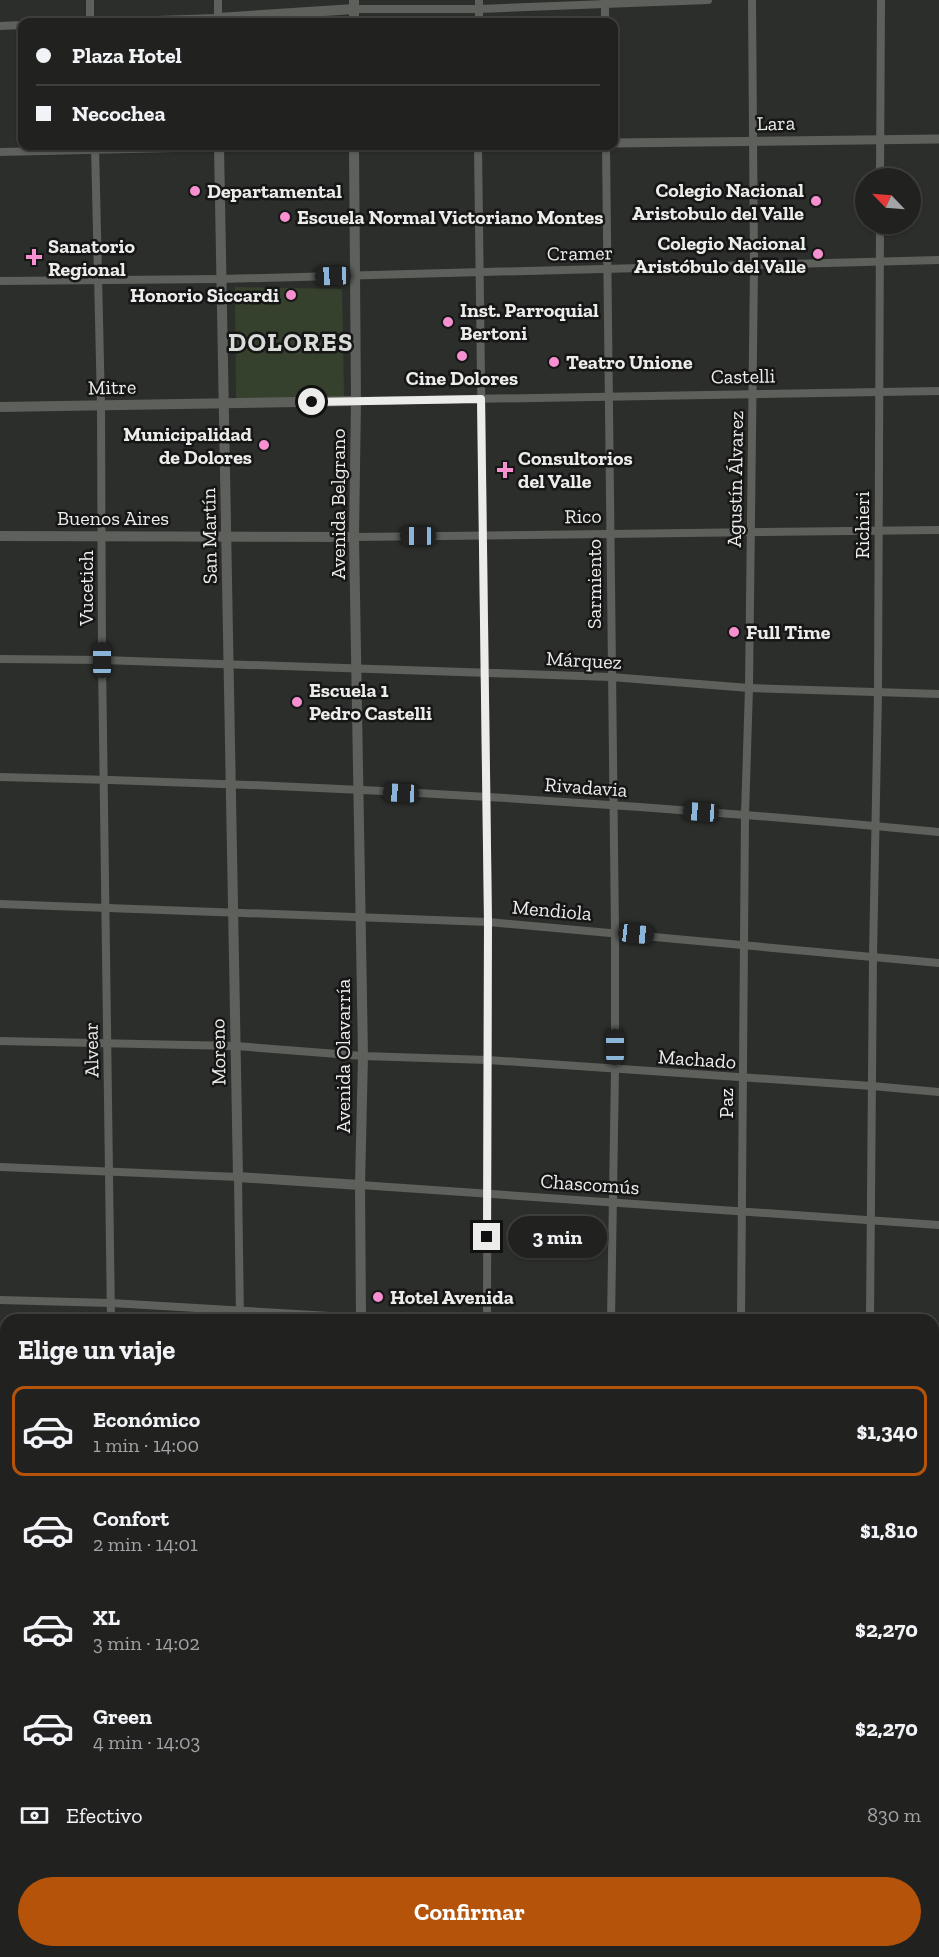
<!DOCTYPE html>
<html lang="es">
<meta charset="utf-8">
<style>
:root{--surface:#212220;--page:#292a29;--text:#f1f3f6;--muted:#a2a4a5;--line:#3e3f3e;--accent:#b45309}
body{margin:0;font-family:"Zilla Slab",serif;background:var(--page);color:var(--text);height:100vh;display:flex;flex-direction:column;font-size:22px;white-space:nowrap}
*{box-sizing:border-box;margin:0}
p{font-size:20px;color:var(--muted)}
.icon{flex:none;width:33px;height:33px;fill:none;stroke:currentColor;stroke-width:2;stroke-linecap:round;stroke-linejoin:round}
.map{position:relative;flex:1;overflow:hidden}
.details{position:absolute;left:0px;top:1314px;width:939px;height:644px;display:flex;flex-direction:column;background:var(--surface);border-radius:18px 18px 0 0;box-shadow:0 2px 4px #0004,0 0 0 2px var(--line)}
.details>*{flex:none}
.guide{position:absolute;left:18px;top:18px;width:600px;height:132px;border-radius:12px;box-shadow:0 2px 4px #0004,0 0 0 2px var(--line);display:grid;align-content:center;height:132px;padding:0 18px;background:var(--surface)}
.needle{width:39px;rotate:295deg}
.controls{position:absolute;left:855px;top:168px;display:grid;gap:12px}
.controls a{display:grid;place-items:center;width:66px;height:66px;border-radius:50%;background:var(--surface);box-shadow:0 2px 4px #0004,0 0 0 2px var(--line);font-size:30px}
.end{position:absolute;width:27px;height:27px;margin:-14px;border:8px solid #ecedeb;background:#111;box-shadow:0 0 0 3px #111}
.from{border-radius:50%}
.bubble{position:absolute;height:42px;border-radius:21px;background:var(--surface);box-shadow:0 2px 4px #0004,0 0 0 2px var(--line);font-size:20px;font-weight:800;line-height:42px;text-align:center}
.car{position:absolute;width:18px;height:36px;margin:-18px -9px;border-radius:8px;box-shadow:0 0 4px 2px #0007;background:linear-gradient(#222 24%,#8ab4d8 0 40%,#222 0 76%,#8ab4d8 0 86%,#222 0)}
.guide b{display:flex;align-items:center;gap:21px;height:57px;font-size:22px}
.guide b+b{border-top:2px solid var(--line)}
.guide i{width:15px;height:15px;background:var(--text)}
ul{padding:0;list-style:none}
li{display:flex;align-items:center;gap:18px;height:90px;margin:0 12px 9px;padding:0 6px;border:3px solid transparent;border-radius:12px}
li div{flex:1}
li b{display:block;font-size:22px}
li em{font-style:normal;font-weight:800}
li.selected{border-color:var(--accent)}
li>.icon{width:54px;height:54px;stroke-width:1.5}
h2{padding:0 18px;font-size:27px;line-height:72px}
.pay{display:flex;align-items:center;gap:15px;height:66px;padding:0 18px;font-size:22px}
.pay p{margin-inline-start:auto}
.cta{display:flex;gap:12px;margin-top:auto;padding:12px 18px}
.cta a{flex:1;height:69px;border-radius:36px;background:var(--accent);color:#fff;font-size:24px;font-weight:800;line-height:69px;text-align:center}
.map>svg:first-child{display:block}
</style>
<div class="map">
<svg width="939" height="1957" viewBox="0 0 939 1957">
<rect width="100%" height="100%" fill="#2c2e2b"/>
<g fill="#35412d">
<path d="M 235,287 L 342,289 L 344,397 L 236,399 Z"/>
<path d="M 129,1952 L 239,1952 L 239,1957 L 130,1957 Z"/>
</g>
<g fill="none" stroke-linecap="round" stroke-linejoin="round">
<g stroke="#5e605c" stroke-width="8">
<path d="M 90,0 L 90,22"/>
<path d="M 605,0 L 605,22"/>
<path d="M 354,9 L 479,9 L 708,0"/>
<path d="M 93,22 L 218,18 L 218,0"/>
<path d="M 479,22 L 479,0"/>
<path d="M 0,26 L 22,25"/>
<path d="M 95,146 L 101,405 L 102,660 L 111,1320"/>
<path d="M 478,146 L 488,922 L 487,1320"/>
<path d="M 606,146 L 615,932 L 615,1070 L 611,1320"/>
<path d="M 0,152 L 219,147"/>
<path d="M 880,178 L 881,0"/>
<path d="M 0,281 L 221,279 L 939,260"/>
<path d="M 356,401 L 939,391"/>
<path d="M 354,537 L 939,530"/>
<path d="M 0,659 L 102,660 L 611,677 L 749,688 L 939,694"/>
<path d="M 0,777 C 313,784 627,802 939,832"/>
<path d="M 0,904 L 488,922 L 939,963"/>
<path d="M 0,1041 L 236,1046 L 363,1056 L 488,1060 L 872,1086 L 939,1092"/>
<path d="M 0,1167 L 238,1177 L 240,1320"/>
<path d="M 360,1185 L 939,1225"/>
<path d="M 0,1300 L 111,1303 L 398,1320"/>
<path d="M 741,1320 L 745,815 L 749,688 L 754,265 L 752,0"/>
<path d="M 870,1320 L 873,957 L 878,692 L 880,224"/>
<path d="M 933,1353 L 939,1354"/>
<path d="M 0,1428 L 6,1428"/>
<path d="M 0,1555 L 6,1555"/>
<path d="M 933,1613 L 939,1614"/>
<path d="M 0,1675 L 6,1675"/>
<path d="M 933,1738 L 939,1739"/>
<path d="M 0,1788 L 5,1957"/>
<path d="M 933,1859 L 939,1859"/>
<path d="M 126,1952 L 126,1957"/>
<path d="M 251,1952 L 251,1957"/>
<path d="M 553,1952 L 610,1957"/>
<path d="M 733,1952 L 733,1957"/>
<path d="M 859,1952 L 859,1957"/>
<path d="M 487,1957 L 487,1952"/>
<path d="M 798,1957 L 798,1952"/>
</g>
<g stroke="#5e605c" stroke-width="9">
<path d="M 614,143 L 939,139"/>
<path d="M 219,147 L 333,146"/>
</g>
<g stroke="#5e605c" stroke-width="10">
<path d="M 354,0 L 354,22"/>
<path d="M 218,22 L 218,18 L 354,9"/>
<path d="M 219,146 L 238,1177 L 360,1185"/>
<path d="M 354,146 L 356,401 L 354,537 L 363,1056 L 360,1185 L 361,1320"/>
<path d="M 0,407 L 356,401"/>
<path d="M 0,536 L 354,537"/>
<path d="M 933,1478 L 939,1478"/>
<path d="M 363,1952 L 363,1957"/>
</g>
</g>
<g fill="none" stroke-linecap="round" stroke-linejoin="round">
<path stroke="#ecedeb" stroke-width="8" d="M 312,402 L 481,399 L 488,922 L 487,1237"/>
</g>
<g fill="#f690d0" stroke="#151615" stroke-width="2">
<circle cx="195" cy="191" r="6"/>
<circle cx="816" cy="201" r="6"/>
<circle cx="285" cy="217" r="6"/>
<circle cx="818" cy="254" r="6"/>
<path d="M31 248h6v6h6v6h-6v6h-6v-6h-6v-6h6z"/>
<circle cx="291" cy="295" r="6"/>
<circle cx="448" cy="322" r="6"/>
<circle cx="462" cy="356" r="6"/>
<circle cx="554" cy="362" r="6"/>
<circle cx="264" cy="445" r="6"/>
<path d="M502 461h6v6h6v6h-6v6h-6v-6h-6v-6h6z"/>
<circle cx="734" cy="632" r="6"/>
<circle cx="297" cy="702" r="6"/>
<circle cx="378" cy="1297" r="6"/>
</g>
<g text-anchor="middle" stroke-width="5" stroke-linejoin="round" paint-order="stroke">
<g font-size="20" fill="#ecedeb" stroke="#151615">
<text transform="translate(776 123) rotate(-1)" y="7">Lara</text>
<text transform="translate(580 253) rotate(-1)" y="7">Cramer</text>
<text transform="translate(743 376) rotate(-1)" y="7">Castelli</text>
<text transform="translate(112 387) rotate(-1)" y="7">Mitre</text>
<text transform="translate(735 479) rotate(-89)" y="7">Agustín Álvarez</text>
<text transform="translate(338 504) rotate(-90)" y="7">Avenida Belgrano</text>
<text transform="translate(583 516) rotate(-1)" y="7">Rico</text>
<text x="113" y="525">Buenos Aires</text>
<text transform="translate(862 525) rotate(-90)" y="7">Richieri</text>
<text transform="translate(209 536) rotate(-91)" y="7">San Martín</text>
<text transform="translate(594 584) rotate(-90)" y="7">Sarmiento</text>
<text transform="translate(86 588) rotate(-90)" y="7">Vucetich</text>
<text transform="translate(584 660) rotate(3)" y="7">Márquez</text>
<text transform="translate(586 787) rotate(4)" y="7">Rivadavia</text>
<text transform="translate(552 910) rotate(5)" y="7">Mendiola</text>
<text transform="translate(91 1050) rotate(-91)" y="7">Alvear</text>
<text transform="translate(218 1052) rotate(-91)" y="7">Moreno</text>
<text transform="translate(343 1056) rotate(-90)" y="7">Avenida Olavarría</text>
<text transform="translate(697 1059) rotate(4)" y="7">Machado</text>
<text transform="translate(726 1103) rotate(-90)" y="7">Paz</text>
<text transform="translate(590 1184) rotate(4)" y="7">Chascomús</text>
</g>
<g font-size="20" font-weight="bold" fill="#ecedeb" stroke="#151615" text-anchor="start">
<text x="804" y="197" text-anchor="end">Colegio Nacional<tspan x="804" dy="23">Aristobulo del Valle</tspan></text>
<text x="207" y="198">Departamental</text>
<text x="297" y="224">Escuela Normal Victoriano Montes</text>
<text x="806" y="250" text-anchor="end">Colegio Nacional<tspan x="806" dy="23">Aristóbulo del Valle</tspan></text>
<text x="48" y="253">Sanatorio<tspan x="48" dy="23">Regional</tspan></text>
<text x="279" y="302" text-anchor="end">Honorio Siccardi</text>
<text x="460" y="317">Inst. Parroquial<tspan x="460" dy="23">Bertoni</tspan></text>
<text x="566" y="369">Teatro Unione</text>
<text x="462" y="385" text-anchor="middle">Cine Dolores</text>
<text x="252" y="441" text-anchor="end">Municipalidad<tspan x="252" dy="23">de Dolores</tspan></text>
<text x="518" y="465">Consultorios<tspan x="518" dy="23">del Valle</tspan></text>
<text x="746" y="639">Full Time</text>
<text x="309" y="697">Escuela 1<tspan x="309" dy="23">Pedro Castelli</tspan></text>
<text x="390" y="1304">Hotel Avenida</text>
</g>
<g font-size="26" font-weight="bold" letter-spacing="1.5" fill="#d9dcd8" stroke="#151615">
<text x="291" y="351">DOLORES</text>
</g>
</g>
</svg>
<div class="controls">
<a><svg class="needle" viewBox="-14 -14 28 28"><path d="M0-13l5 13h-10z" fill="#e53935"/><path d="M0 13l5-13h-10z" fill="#a2a4a5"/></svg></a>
</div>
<i class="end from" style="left:312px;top:402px"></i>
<i class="end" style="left:487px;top:1237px"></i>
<div class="bubble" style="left:508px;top:1216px;width:99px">3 min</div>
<i class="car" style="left:333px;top:276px;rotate:268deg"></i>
<i class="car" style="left:418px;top:536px;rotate:270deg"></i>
<i class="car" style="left:102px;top:660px;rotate:0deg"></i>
<i class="car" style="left:401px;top:793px;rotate:273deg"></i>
<i class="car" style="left:701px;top:812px;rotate:274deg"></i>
<i class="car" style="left:636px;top:934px;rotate:96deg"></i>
<i class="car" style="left:615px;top:1047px;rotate:0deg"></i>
<div class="guide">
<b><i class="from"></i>Plaza Hotel</b>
<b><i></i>Necochea</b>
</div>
<section class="details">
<h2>Elige un viaje</h2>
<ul>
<li class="selected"><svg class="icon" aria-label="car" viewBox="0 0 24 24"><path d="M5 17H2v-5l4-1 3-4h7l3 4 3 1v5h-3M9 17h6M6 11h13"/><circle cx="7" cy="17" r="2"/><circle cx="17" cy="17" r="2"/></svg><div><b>Económico</b><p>1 min · 14:00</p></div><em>$1,340</em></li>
<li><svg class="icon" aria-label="car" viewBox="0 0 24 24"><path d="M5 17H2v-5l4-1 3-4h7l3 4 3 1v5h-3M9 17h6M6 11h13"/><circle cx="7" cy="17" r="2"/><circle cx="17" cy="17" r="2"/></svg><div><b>Confort</b><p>2 min · 14:01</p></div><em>$1,810</em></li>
<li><svg class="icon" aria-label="car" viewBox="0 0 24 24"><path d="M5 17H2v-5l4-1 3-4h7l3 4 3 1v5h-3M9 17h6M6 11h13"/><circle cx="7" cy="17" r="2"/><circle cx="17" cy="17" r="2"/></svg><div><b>XL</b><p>3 min · 14:02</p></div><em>$2,270</em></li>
<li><svg class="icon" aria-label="car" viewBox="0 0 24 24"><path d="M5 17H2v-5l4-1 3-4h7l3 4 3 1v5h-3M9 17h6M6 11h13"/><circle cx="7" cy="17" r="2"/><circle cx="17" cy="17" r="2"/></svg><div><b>Green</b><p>4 min · 14:03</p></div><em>$2,270</em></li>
</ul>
<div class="pay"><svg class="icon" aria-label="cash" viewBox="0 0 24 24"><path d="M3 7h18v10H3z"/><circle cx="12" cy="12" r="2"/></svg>Efectivo<p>830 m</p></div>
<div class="cta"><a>Confirmar</a></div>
</section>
</div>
